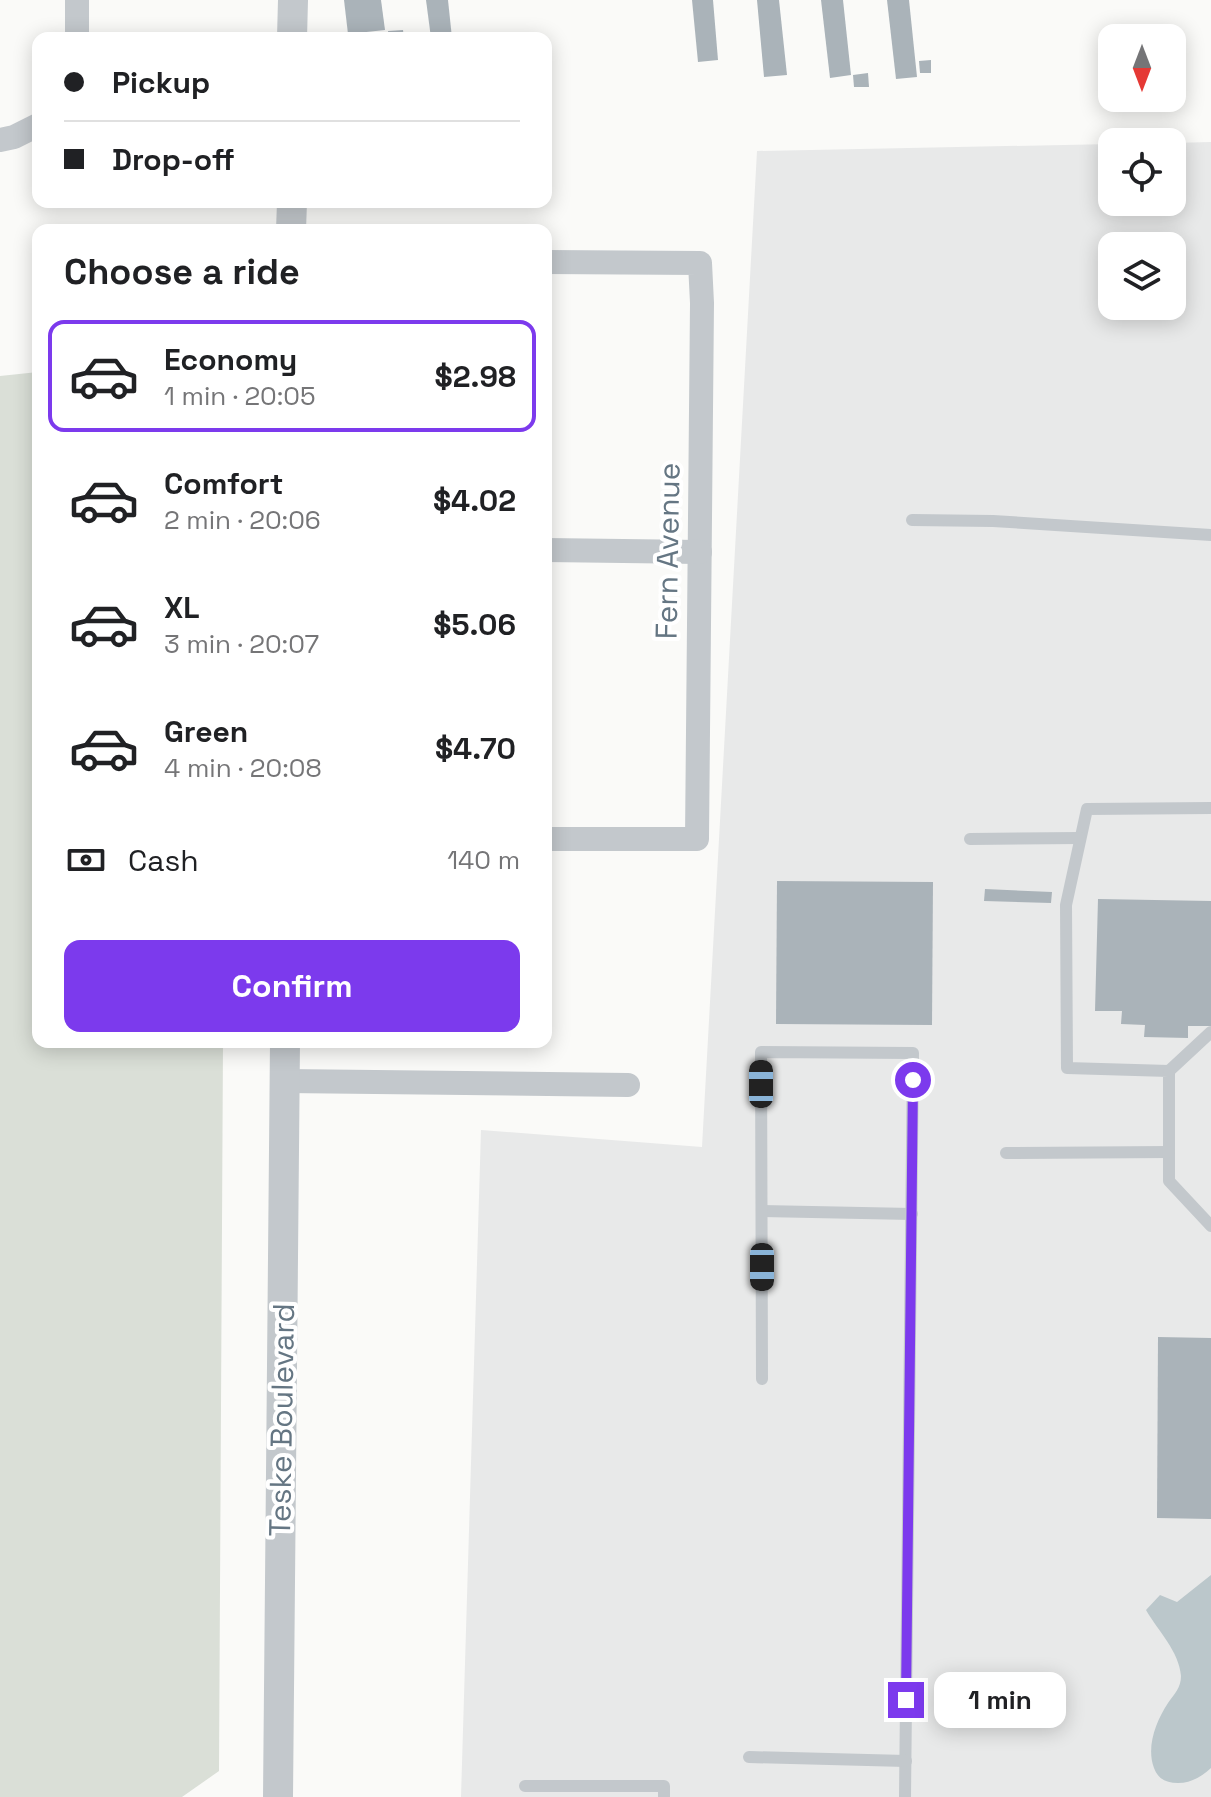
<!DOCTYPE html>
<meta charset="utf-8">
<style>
:root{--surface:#fff;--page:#f2f2f2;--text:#202124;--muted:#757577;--line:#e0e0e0;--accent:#7c3aed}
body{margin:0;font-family:"Space Grotesk",sans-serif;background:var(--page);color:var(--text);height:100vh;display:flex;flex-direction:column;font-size:30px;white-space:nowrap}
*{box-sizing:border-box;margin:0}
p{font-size:26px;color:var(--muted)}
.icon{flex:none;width:44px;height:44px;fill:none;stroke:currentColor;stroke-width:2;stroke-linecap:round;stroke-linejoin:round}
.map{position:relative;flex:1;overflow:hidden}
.side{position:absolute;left:32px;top:224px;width:520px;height:824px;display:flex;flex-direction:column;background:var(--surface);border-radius:16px;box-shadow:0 4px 20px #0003}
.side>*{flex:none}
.banner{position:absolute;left:32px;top:32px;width:520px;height:176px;border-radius:16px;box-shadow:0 4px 20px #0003;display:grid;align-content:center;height:176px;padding:0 32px;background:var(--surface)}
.needle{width:52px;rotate:180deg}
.fabs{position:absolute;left:1098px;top:24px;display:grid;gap:16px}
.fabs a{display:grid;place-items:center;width:88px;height:88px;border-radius:16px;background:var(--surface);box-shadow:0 4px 20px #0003;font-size:40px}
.end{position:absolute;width:36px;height:36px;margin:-18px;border:10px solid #7c3aed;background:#fff;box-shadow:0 0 0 4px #fff}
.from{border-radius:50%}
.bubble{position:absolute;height:56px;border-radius:16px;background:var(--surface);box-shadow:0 4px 20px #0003;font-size:26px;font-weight:700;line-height:56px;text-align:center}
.car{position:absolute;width:24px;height:48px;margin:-24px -12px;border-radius:10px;box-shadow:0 0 6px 2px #0007;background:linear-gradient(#222 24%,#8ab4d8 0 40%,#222 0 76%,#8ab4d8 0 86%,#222 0)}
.banner b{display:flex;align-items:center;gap:28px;height:76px;font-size:30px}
.banner b+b{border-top:2px solid var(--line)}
.banner i{width:20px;height:20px;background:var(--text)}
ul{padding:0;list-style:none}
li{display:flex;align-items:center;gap:24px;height:112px;margin:0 16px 12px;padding:0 16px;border:4px solid transparent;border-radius:16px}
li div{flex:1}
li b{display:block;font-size:30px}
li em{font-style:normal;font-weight:700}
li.on{border-color:var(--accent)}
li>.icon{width:72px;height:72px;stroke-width:1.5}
h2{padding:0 32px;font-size:36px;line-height:96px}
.pay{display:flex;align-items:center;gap:20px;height:88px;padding:0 32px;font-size:30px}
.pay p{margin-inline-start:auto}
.primary-button{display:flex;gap:16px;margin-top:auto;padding:16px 32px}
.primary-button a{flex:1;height:92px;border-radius:16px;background:var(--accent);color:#fff;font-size:32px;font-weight:700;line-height:92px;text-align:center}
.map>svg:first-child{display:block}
</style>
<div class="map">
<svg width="1211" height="1797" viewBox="0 0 1211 1797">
<rect width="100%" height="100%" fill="#fafaf8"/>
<path fill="#e8e9e9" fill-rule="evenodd" d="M 1211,142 L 1211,1797 L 461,1797 L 481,1130 L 702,1147 L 757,151 L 1112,144 L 1112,202 L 1172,202 L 1172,143 ZM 1112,246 L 1172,246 L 1172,306 L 1112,306 Z"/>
<path fill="#dadfd7" d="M 38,372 L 38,1042 L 223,1042 L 219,1771 L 182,1797 L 0,1797 L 0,376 Z"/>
<path fill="#bbc7cb" d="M 1211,1575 L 1211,1768 C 1201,1777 1191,1783 1178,1783 C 1166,1783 1158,1779 1154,1768 C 1146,1747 1156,1721 1168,1703 C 1174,1694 1181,1688 1181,1676 C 1179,1651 1158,1631 1146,1610 L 1160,1595 L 1177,1602 Z"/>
<g fill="#aab3b9">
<path d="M 344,0 L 381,0 L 385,30 L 348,34 Z"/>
<path d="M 426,0 L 448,0 L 452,38 L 431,38 Z"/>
<path d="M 692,0 L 713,0 L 718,60 L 698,62 Z"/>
<path d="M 757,0 L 779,0 L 787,75 L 764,77 Z"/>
<path d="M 821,0 L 843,0 L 851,75 L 830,78 Z"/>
<path d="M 887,0 L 909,0 L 917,77 L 896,79 Z"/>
<path d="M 403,30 L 404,38 L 389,38 L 388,31 Z"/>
<path d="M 931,60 L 931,73 L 920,73 L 919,61 Z"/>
<path d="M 868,73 L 869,87 L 854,87 L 853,75 Z"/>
<path d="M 777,881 L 933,882 L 932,1025 L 776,1024 Z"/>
<path d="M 985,889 L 1052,892 L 1051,903 L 984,901 Z"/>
<path d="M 1098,899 L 1211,901 L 1211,1026 L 1188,1026 L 1188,1038 L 1144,1037 L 1145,1025 L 1121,1024 L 1122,1011 L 1095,1011 Z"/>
<path d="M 1158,1337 L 1211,1338 L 1211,1519 L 1157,1518 Z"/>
</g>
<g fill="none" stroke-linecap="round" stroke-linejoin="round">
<g stroke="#c3c8cc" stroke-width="12">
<path d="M 912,520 L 993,521 L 1211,535"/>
<path d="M 1211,808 L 1087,809 L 1066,905 L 1067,1068 L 1169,1071 L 1169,1181 L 1211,1226"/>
<path d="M 970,839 L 1080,838"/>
<path d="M 1169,1071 L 1211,1032"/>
<path d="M 1006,1153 L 1169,1152"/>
<path d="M 762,1211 L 912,1214"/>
<path d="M 762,1379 L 761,1052 L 913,1053 L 905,1797"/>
<path d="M 749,1757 L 906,1761"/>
<path d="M 525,1786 L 664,1786 L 664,1797"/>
</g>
<g stroke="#c3c8cc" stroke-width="24">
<path d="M 77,0 L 77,38"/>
<path d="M 0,140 L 14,137 L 38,125"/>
<path d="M 546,262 L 700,263 L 702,303 L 697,839 L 546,839"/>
<path d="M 546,550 L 700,552"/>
<path d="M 285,1081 L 628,1085"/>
</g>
<g stroke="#c3c8cc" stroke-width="30">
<path d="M 292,38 L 293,0"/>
<path d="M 291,230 L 292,202"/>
<path d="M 278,1797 L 285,1042"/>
</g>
</g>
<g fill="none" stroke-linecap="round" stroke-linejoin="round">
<path stroke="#7c3aed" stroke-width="10" d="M 906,1700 L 913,1080"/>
</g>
<g text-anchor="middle" stroke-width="8" stroke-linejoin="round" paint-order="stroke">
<g font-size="30" fill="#657683" stroke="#fff">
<text transform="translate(668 551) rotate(-89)" y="10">Fern Avenue</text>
<text transform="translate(282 1420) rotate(-89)" y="10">Teske Boulevard</text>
</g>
</g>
</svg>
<div class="fabs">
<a><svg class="needle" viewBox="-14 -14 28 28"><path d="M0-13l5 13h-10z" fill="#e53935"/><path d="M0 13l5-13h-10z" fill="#757577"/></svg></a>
<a><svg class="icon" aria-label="locate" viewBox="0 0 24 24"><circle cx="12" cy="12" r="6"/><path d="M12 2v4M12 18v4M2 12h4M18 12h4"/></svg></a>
<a><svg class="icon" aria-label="layers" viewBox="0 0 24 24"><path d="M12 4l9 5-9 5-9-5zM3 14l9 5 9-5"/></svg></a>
</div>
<i class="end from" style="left:913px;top:1080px"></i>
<i class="end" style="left:906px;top:1700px"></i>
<div class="bubble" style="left:934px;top:1672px;width:132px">1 min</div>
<i class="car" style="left:761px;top:1084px;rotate:0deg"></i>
<i class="car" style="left:762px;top:1267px;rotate:180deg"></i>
<div class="banner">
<b><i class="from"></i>Pickup</b>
<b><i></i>Drop-off</b>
</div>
<section class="side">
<h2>Choose a ride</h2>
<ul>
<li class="on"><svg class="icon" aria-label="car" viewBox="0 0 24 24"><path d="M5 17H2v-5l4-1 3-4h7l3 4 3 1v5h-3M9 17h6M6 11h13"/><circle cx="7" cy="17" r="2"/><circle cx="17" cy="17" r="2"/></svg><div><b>Economy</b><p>1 min · 20:05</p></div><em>$2.98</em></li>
<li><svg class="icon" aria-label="car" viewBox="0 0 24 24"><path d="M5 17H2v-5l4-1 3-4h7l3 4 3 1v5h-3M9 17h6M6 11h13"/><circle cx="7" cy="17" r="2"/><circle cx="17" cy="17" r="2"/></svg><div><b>Comfort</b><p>2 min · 20:06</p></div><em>$4.02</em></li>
<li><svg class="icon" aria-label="car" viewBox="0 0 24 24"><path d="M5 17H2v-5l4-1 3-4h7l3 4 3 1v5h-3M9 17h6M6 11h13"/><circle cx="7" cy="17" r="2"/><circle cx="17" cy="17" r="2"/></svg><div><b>XL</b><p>3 min · 20:07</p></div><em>$5.06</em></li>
<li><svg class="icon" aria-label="car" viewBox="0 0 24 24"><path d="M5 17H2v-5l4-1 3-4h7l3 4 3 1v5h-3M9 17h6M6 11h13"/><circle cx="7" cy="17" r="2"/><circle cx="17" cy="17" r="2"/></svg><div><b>Green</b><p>4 min · 20:08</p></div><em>$4.70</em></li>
</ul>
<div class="pay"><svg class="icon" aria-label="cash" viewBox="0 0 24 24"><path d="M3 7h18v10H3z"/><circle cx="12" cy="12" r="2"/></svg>Cash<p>140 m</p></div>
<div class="primary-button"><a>Confirm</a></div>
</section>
</div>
